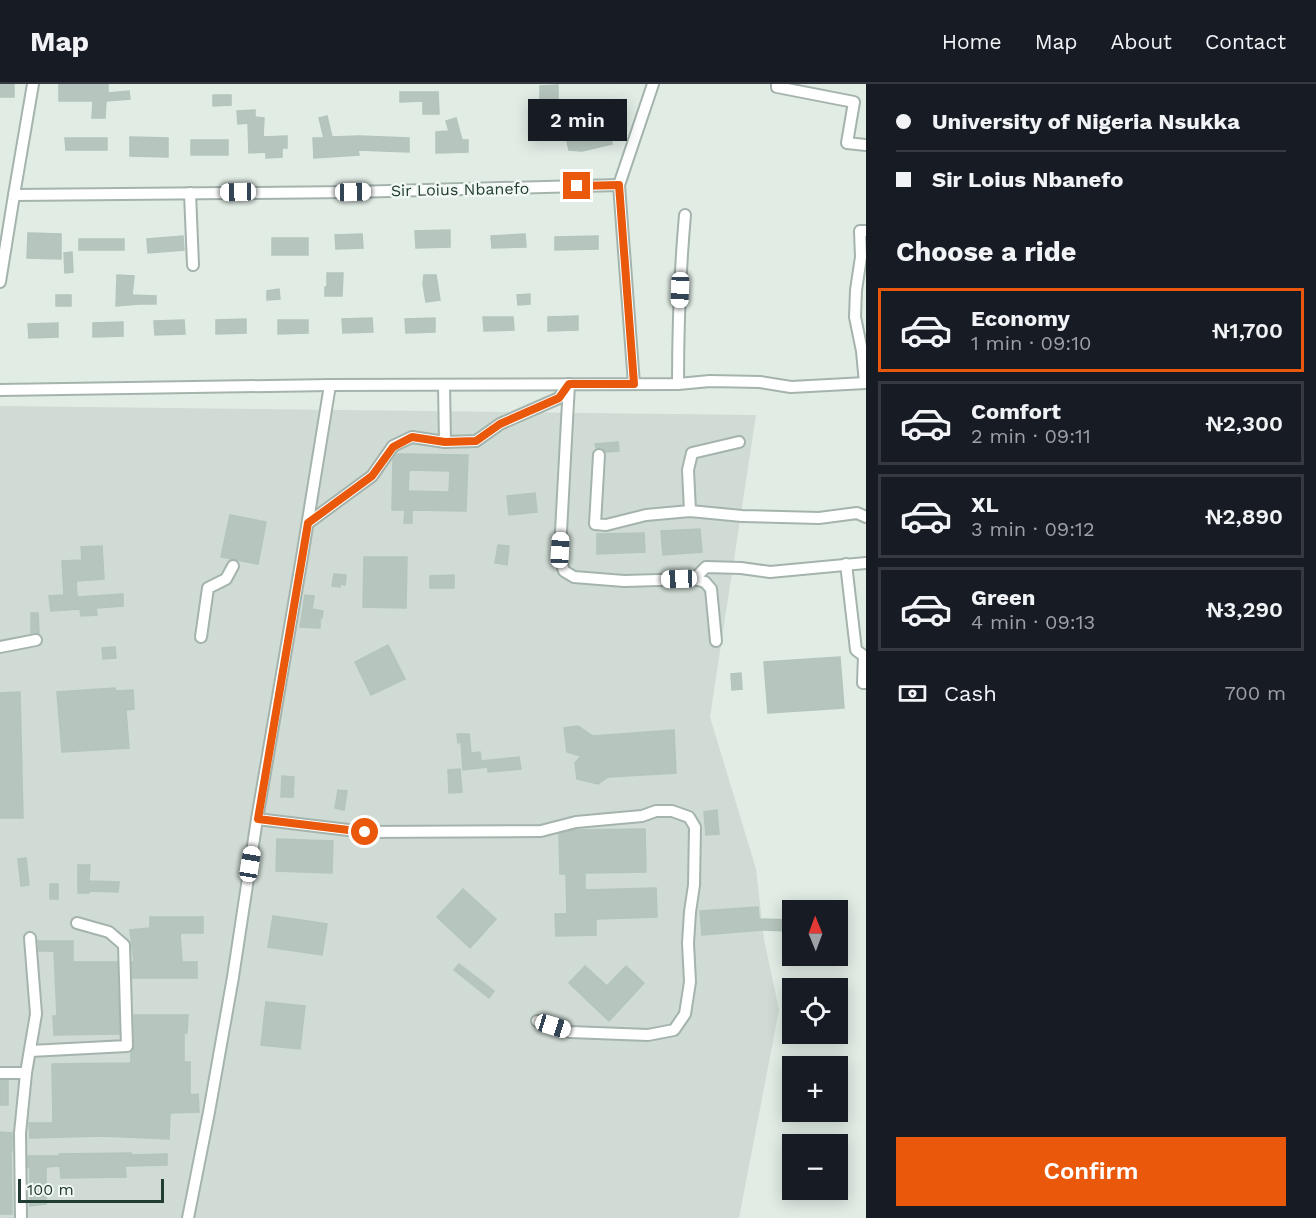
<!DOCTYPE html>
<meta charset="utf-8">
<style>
:root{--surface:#171b24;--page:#20242c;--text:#f1f3f6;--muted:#9ea1a6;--line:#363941;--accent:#ea580c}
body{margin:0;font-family:"Work Sans",sans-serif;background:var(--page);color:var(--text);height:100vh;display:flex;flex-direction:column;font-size:22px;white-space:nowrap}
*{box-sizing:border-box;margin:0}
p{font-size:20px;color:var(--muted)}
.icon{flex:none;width:33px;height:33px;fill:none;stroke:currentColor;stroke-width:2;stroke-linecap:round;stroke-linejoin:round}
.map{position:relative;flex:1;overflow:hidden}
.drawer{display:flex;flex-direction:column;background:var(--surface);width:450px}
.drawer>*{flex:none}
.guide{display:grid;align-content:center;height:132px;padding:0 30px;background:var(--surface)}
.needle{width:39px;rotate:359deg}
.fabs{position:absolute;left:782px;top:816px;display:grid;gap:12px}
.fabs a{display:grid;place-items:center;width:66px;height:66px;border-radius:0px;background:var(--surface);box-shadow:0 3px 15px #0003;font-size:30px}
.scale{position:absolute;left:18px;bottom:15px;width:146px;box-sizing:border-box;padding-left:6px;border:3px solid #213c32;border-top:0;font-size:16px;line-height:21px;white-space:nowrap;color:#213c32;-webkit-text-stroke:4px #f1f8f4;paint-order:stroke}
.end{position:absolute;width:27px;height:27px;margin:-14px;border:8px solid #ea580c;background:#fff;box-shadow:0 0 0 3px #fff}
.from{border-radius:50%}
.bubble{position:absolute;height:42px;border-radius:0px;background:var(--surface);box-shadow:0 3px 15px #0003;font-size:20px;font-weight:600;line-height:42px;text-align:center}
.car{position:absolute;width:18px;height:36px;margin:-18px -9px;border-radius:8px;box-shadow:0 0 4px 2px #0007;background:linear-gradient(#fff 24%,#345 0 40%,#fff 0 76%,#345 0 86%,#fff 0)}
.guide b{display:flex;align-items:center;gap:21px;height:57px;font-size:22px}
.guide b+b{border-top:2px solid var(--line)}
.guide i{width:15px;height:15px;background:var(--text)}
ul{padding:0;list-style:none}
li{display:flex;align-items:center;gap:18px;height:84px;margin:0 12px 9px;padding:0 18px;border:3px solid var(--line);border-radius:0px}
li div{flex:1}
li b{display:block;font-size:22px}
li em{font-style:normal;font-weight:600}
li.active{border-color:var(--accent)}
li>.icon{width:54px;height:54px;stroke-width:1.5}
h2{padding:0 30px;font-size:27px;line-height:72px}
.pay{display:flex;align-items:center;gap:15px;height:66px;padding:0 30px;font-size:22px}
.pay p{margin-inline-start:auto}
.action{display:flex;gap:12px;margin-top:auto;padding:12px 30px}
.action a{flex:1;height:69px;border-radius:0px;background:var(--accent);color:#fff;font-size:24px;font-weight:600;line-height:69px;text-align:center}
header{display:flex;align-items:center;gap:36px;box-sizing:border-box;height:84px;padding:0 30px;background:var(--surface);border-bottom:2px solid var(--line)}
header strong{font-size:28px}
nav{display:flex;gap:33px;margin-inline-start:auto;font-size:21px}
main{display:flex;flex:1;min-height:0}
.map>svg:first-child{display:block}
</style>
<header>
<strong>Map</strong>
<nav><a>Home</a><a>Map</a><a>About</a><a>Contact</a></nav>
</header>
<main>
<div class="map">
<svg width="866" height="1134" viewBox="0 0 866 1134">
<rect width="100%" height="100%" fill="#e1ece5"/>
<path fill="#cfdbd4" d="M 0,322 L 756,331 L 710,633 L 756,785 L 764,855 L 779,926 L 739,1134 L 0,1134 Z"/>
<g fill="#b6c6be" stroke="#b3c5bc" stroke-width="1.5" fill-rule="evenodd">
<rect x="0" y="0" width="14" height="13"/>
<path d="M 59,0 L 108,0 L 108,9 L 129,7 L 130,15 L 106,17 L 105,34 L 92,34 L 93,17 L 59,17 Z"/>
<path d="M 558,1 L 558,20 L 560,30 L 539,32 L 538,22 L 540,22 L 540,2 Z"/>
<path d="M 400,8 L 438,8 L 439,30 L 423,30 L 423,17 L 400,18 Z"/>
<path d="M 213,11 L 231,11 L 231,21 L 213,22 Z"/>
<path d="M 616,19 L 616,31 L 599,32 L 598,20 Z"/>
<path d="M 255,26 L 255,33 L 264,34 L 263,53 L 287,52 L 287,64 L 282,64 L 282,73 L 266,74 L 266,68 L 249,69 L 248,39 L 238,40 L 237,27 Z"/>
<path d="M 327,32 L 332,53 L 359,52 L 409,54 L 409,68 L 358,66 L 359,71 L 314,74 L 313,54 L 324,54 L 319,34 Z"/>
<path d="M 456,34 L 462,56 L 468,56 L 468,68 L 436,69 L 436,48 L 449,47 L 446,37 Z"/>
<path d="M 564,44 L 609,47 L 612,60 L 582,67 L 569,66 Z"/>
<path d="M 130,53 L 168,54 L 168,73 L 130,72 Z"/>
<path d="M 65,54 L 107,54 L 107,66 L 66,66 Z"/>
<rect x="191" y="56" width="37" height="15"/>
<path d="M 450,146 L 450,163 L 416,164 L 415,147 Z"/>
<path d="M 28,149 L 61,150 L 61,175 L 27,174 Z"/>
<path d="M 362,150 L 363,164 L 336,165 L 335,151 Z"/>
<path d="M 525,150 L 526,163 L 492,164 L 491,152 Z"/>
<path d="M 183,152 L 184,166 L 148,169 L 147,155 Z"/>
<path d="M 598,152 L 598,165 L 555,166 L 555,153 Z"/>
<rect x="272" y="154" width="36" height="17"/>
<rect x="79" y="155" width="45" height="11"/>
<path d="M 72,168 L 73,188 L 65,189 L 64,169 Z"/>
<path d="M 327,189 L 343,189 L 342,212 L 325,212 L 325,203 L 327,203 Z"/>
<path d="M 117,191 L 134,192 L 132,211 L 156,212 L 156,220 L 139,220 L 116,222 Z"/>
<path d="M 424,191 L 436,191 L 440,216 L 426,218 L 423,200 Z"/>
<path d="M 279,205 L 280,215 L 267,216 L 267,207 Z"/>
<path d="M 530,210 L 530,220 L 518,221 L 517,211 Z"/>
<rect x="56" y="211" width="15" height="11"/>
<path d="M 578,232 L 578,246 L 548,247 L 548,233 Z"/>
<path d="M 483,233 L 513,233 L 514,246 L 484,247 Z"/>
<path d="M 372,234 L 373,248 L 343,249 L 342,235 Z"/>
<path d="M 435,234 L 435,248 L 406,249 L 405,235 Z"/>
<path d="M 246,235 L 246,249 L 216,250 L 216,236 Z"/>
<path d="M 184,236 L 185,250 L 155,251 L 154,237 Z"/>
<path d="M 278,236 L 308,236 L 308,249 L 278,250 Z"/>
<path d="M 123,238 L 123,252 L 93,253 L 93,239 Z"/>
<path d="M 58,239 L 58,253 L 29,254 L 28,240 Z"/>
<path d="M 618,358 L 619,367 L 606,368 L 603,364 L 596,364 L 595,360 Z"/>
<path d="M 397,370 L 468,371 L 466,427 L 412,426 L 412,439 L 404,439 L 405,426 L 392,426 L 393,376 ZM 409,386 L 450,387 L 449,408 L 408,407 Z"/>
<path d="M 535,409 L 537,428 L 509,431 L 507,412 Z"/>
<path d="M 230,431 L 266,438 L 258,480 L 221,473 Z"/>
<path d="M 700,445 L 702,468 L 663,471 L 661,447 Z"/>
<path d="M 644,449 L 645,468 L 597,470 L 597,450 Z"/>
<path d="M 498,461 L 509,462 L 507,481 L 495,479 Z"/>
<path d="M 102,462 L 104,495 L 76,497 L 77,513 L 123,510 L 123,522 L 96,524 L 97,531 L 81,532 L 80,525 L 51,527 L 49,512 L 64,511 L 62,477 L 82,476 L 81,463 Z"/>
<path d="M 364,473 L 407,473 L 406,524 L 363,523 Z"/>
<path d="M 334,490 L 346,491 L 345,501 L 340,500 L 340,503 L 332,502 Z"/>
<path d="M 454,491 L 454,504 L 430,504 L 430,492 Z"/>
<path d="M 305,511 L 314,512 L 312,525 L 323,527 L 322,534 L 320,534 L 320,544 L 300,543 Z"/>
<path d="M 31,529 L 38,529 L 39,549 L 31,549 Z"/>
<path d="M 388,561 L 405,595 L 371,611 L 355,578 Z"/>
<path d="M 115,563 L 116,574 L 103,575 L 102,564 Z"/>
<path d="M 840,573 L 844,624 L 768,629 L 764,578 Z"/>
<path d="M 741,589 L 742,605 L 732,606 L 731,590 Z"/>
<path d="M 115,604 L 116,607 L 133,606 L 134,625 L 126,626 L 129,664 L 62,668 L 57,608 Z"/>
<path d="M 20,608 L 23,734 L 0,734 L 0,609 Z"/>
<path d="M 578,642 L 593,652 L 674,646 L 676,689 L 608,693 L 598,700 L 577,695 L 575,679 L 581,672 L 567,668 L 564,644 Z"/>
<path d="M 457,650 L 469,650 L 471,669 L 480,668 L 481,677 L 519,673 L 521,685 L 488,688 L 488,683 L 463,686 L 461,658 L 458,659 Z"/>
<path d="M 460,685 L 462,708 L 449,709 L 448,686 Z"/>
<path d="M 282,692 L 294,693 L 293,713 L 281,713 Z"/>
<path d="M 338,706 L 347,707 L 344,726 L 335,724 Z"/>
<path d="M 717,726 L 719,750 L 706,751 L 704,728 Z"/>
<path d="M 645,745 L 646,788 L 585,789 L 585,806 L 656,804 L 657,833 L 596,835 L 596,851 L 556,852 L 555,830 L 567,830 L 566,790 L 560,790 L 559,750 L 573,746 Z"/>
<path d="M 277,755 L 333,757 L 332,789 L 276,787 Z"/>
<path d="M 26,774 L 29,801 L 21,802 L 18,775 Z"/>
<path d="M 78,781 L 90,781 L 89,797 L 119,798 L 118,808 L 89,807 L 89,809 L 78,809 Z"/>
<rect x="50" y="800" width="8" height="15"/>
<path d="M 463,805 L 496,835 L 470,864 L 437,833 Z"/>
<path d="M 758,823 L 759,835 L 790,836 L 790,847 L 762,846 L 702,851 L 700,827 Z"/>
<path d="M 273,832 L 327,840 L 322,871 L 268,863 Z"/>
<path d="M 150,833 L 203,833 L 203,849 L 180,849 L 182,878 L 197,878 L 197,894 L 132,894 L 132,878 L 134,878 L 130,846 L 150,844 Z"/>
<path d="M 38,857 L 73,857 L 73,878 L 117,878 L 119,950 L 54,951 L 53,932 L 57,932 L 54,867 L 39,867 Z"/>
<path d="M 459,880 L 494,907 L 489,914 L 454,886 Z"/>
<path d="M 585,882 L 607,902 L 626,882 L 644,899 L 609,937 L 569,899 Z"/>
<path d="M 266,918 L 305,922 L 300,965 L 261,961 Z"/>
<path d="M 134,931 L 188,931 L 187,949 L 184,949 L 184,978 L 190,978 L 190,1011 L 198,1010 L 199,1028 L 170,1029 L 169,1055 L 102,1052 L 30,1054 L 29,1039 L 53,1039 L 52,980 L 131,979 L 131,968 L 134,962 Z"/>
<rect x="0" y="996" width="8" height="25"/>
<path d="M 0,1048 L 12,1049 L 12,1067 L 11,1067 L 12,1130 L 0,1130 Z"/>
<path d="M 131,1069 L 131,1071 L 167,1070 L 167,1081 L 125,1082 L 126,1093 L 61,1094 L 60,1082 L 46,1083 L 46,1120 L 30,1122 L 30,1083 L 28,1083 L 28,1072 L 59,1072 L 59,1070 Z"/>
</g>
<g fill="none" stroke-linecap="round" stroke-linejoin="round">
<g stroke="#a4b4ac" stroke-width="14">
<g id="street">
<path d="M 777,0 L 777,3 L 854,18 L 847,59 L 866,61"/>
<path d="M 190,109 L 193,181"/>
<path d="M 14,111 L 353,108 L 619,101"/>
<path d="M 0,198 L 14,111 L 33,0"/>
<path d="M 865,299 L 862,267 L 855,233 L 856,206 L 861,173 L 860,147 L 866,147"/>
<path d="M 569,300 L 560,466 L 560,474 L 564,487 L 574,493 L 624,497 L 694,495 L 705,498 L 711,505 L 716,557"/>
<path d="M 634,300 L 619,101 L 653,0"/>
<path d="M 678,300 C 678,243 680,187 685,131"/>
<path d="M 0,306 L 330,301 L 678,300 L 710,297 L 760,298 L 791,303 L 866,299"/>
<path d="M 445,358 L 476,357 L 500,340 L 559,314 L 568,300"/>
<path d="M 599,371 L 595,440 L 606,441 L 646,431 L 690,427 L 742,432 L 819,434 L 857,429 L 866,433"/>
<path d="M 690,427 L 688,386 L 692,369 L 739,358"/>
<path d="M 308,439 L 372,392 L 393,362 L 412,353 L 445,358 L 444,301"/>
<path d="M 846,480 L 856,566 L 864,572 L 863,599 L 866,599"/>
<path d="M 694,495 L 706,483 L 741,484 L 770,488 L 866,479"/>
<path d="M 201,553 L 208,504 L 226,495 L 233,482"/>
<path d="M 0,563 L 36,556"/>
<path d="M 257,735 L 365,748 L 541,747 L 576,738 L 642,732 L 656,727 L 672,727 L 689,733 L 695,743 L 694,801 L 690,828 L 688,859 L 690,898 L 685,930 L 674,946 L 648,951 L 570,948 L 537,937"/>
<path d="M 30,967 L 127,962 L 124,861 L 109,848 L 77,839"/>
<path d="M 0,989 L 26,989"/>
<path d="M 21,1134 L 20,1049 L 26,989 L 36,930 L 30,854"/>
<path d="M 188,1134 L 209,1028 L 233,893 L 257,735 L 302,473 L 330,301"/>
</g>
</g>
<use href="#street" stroke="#fff" stroke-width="10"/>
</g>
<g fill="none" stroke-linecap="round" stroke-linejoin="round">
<path stroke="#ea580c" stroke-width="8" d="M 365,748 L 258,735 L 308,439 L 372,392 L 393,363 L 412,353 L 445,358 L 476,357 L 500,340 L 559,314 L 569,300 L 634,300 L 619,101 L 577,102"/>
</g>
<g text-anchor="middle" stroke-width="5" stroke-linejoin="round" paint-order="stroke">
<g font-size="16" fill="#213c32" stroke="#f1f8f4">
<text transform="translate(460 105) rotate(-1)" y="6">Sir Loius Nbanefo</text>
</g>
</g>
</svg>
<div class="fabs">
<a><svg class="needle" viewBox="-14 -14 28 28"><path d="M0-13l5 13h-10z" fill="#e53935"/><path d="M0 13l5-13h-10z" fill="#9ea1a6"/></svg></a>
<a><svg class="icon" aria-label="locate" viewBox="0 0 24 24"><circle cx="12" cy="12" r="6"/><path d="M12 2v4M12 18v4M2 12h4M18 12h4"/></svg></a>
<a>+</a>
<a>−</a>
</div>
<div class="scale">100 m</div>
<i class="end from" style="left:365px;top:748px"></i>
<i class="end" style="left:577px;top:102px"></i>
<div class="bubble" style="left:528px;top:15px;width:99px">2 min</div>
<i class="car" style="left:238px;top:108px;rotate:269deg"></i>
<i class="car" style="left:353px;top:108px;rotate:89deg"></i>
<i class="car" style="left:680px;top:206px;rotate:182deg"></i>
<i class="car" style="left:560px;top:466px;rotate:3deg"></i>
<i class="car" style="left:679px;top:495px;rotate:268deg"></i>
<i class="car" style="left:250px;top:780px;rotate:9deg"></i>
<i class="car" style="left:553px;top:942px;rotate:107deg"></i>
</div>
<section class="drawer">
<div class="guide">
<b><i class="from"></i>University of Nigeria Nsukka</b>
<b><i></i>Sir Loius Nbanefo</b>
</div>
<h2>Choose a ride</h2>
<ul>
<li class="active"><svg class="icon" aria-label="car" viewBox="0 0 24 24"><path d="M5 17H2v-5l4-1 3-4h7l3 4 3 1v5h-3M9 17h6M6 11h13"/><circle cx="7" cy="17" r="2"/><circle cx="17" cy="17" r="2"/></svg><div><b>Economy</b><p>1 min · 09:10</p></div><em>₦1,700</em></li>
<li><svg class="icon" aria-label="car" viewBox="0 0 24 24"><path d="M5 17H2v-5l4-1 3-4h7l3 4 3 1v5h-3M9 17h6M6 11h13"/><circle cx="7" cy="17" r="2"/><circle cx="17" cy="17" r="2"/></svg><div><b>Comfort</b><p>2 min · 09:11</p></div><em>₦2,300</em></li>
<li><svg class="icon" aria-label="car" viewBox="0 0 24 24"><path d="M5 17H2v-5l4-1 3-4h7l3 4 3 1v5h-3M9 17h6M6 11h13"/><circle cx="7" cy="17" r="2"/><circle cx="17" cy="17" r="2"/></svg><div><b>XL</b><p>3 min · 09:12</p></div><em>₦2,890</em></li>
<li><svg class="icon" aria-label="car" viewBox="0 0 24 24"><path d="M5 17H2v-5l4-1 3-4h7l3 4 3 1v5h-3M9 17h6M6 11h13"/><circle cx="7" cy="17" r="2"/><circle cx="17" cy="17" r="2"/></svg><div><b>Green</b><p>4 min · 09:13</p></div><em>₦3,290</em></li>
</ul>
<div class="pay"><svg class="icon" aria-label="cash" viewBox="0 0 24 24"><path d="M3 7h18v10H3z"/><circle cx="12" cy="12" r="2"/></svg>Cash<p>700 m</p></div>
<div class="action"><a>Confirm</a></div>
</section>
</main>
